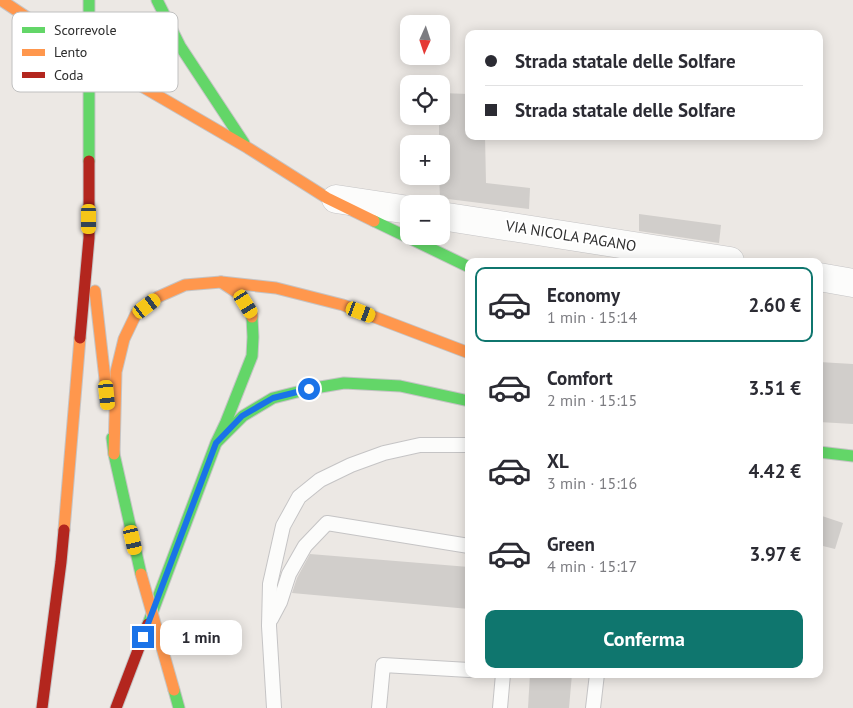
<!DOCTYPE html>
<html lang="it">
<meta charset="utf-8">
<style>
:root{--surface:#fff;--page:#f7f7f7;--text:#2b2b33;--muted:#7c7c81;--line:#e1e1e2;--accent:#0f766e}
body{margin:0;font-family:"PT Sans",sans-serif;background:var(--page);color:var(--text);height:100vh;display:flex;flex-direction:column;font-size:19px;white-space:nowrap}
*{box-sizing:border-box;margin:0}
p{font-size:16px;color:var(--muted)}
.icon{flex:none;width:28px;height:28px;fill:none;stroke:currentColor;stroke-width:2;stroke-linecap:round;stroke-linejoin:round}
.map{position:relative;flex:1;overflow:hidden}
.details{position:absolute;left:465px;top:258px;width:358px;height:420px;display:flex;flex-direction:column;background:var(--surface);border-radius:10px;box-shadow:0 2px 12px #0003}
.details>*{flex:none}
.banner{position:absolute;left:465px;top:30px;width:358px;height:110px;border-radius:10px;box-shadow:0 2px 12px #0003;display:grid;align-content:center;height:110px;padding:0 20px;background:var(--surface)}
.needle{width:32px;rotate:183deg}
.controls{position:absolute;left:400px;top:15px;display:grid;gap:10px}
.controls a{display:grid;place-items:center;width:50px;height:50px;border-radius:10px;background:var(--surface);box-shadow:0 2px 12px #0003;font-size:25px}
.end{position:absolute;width:22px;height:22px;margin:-11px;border:6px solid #1a73e8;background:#fff;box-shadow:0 0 0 2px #fff}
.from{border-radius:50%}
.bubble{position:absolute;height:35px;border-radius:10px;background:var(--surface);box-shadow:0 2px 12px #0003;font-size:16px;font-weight:600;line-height:35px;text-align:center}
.car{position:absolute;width:15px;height:30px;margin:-15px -8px;border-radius:6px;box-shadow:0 0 4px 1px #0007;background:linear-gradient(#f5c518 24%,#345 0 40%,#f5c518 0 76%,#345 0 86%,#f5c518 0)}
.banner b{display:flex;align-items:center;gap:18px;height:48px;font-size:19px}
.banner b+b{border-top:1px solid var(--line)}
.banner i{width:12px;height:12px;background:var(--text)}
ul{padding:9px 0 0;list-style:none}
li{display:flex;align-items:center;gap:15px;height:75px;margin:0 10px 8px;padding:0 10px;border:2px solid transparent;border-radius:10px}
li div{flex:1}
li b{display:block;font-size:19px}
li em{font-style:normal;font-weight:600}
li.current{border-color:var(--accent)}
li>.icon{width:45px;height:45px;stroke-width:1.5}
.primary-button{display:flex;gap:10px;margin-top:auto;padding:10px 20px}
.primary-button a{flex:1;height:58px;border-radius:10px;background:var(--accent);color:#fff;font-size:20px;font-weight:600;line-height:58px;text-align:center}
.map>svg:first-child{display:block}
</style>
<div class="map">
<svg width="853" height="708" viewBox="0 0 853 708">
<rect width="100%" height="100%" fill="#ece8e4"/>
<g fill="#d1cecb">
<path d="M 441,93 L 469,94 L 469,136 L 485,136 L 486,183 L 530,188 L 529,209 L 440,198 L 439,176 L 441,176 L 441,144 L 439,144 L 439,116 L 441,116 Z"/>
<path d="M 639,214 L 721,225 L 719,243 L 639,231 Z"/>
<path d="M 819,362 L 853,364 L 853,424 L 819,422 Z"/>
<path d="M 819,515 L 843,523 L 835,549 L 819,545 Z"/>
<path d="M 310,554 L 469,567 L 469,609 L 292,593 L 297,578 Z"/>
<path d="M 530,674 L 572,674 L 569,708 L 528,708 Z"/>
</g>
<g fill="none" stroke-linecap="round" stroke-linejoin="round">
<g stroke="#c5c4c5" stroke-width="16">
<g id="lane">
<path d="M 271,619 L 280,602 L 289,574 L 305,546 L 327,523 L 469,546"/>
<path d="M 274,708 L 269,626 L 270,584 L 283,526 L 299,497 L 320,480 L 351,465 L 384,453 L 420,445 L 469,445"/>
<path d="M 379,708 L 383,665 L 469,670"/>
<path d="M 500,708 L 503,674"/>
<path d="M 593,708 L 597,674"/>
</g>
</g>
<g stroke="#c5c4c5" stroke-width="29">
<g id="street">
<path d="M 336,199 L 409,210"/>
<path d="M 441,216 L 730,261"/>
<path d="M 819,277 L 853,283"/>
</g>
</g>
<g stroke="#c5c4c5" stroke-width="13">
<g id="fast">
<path d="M 89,0 L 89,36"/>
<path d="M 157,0 L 180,46 L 244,143"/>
<path d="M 89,85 L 89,161"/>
<path d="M 374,221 L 469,267"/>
<path d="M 112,438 L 114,454 L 141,574"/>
<path d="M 217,442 L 243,416 L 273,398 L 309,389 L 344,383 L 400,386 L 469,401"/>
<path d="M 819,452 L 853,456"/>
<path d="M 148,624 L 216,443 L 226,422 L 252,356 L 253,337 L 252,317"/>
<path d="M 174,690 L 179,708"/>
</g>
</g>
<g stroke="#c5c4c5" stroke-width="13">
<g id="slow">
<path d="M 1,0 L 55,36 L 248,148 L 327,198 L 374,221"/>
<path d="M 221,282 L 276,288 L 343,305 L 469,353"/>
<path d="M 95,291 L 106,388"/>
<path d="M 114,454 L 116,372 L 124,339 L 136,314 L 158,297 L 185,285 L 221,282 L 239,294 L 252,315 L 252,317"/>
<path d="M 64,530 L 80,338"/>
</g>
</g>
<g stroke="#c5c4c5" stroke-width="13">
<g id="jam">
<path d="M 80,338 L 89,238 L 89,161"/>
<path d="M 42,708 L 61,562 L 64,530"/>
<path d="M 116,708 L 148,624"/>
</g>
</g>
<use href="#lane" stroke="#fcfcfb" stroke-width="14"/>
<use href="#street" stroke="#fcfcfb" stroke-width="28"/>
<use href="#fast" stroke="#63d668" stroke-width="11"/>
<use href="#slow" stroke="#ff974d" stroke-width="11"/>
<use href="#jam" stroke="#b3261e" stroke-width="11"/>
<g stroke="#c6c5c4" stroke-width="13" stroke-linecap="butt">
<g id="slow-bridge">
<path d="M 89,36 L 89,85"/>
<path d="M 141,574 L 174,690"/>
</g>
</g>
<use href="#slow-bridge" stroke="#ff974d" stroke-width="11"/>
</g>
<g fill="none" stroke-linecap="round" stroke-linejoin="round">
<path stroke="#1a73e8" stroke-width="6" d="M 143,637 L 216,443 L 242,416 L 273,398 L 309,389"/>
</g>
<g text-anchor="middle" stroke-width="4" stroke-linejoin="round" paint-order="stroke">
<g font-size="15" fill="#2e2e2e" stroke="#fff">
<text transform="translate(571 236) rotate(9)" y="5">VIA NICOLA PAGANO</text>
</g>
</g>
<rect x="12" y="12" width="166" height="80" rx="8" fill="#fff" stroke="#c0c0c0" stroke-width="1"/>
<rect x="22" y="27" width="23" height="6" fill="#63d668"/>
<rect x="22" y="49" width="23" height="7" fill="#ff974d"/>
<rect x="22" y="72" width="23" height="6" fill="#b3261e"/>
<g font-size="14" fill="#2e2e2e">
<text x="54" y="35">Scorrevole</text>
<text x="54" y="57">Lento</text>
<text x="54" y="80">Coda</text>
</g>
</svg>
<div class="controls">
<a><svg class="needle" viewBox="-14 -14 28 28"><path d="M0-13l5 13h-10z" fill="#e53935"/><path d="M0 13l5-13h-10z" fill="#7c7c81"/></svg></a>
<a><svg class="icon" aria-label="locate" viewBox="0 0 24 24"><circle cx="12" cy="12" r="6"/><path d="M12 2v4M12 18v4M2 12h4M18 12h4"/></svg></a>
<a>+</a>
<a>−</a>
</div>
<i class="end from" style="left:309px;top:389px"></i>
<i class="end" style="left:143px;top:637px"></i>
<div class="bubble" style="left:160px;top:620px;width:82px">1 min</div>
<i class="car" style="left:89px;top:219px;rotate:180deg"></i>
<i class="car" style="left:246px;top:304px;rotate:148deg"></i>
<i class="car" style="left:147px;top:306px;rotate:53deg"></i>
<i class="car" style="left:361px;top:312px;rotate:111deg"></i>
<i class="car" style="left:107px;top:395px;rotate:174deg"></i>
<i class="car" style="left:133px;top:540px;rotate:167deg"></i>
<div class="banner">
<b><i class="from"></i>Strada statale delle Solfare</b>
<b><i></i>Strada statale delle Solfare</b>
</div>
<section class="details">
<ul>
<li class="current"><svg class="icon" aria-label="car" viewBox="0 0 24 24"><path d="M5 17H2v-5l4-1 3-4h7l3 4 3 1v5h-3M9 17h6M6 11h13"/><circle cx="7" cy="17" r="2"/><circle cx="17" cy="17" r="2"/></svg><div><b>Economy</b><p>1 min · 15:14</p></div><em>2.60 €</em></li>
<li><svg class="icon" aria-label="car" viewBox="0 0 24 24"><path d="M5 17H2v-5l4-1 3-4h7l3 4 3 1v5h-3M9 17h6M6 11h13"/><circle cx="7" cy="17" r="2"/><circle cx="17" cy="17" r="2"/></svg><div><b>Comfort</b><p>2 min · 15:15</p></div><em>3.51 €</em></li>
<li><svg class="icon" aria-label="car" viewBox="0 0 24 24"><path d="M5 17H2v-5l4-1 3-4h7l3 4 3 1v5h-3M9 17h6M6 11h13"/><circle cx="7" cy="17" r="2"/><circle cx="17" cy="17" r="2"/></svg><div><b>XL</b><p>3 min · 15:16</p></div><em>4.42 €</em></li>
<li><svg class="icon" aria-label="car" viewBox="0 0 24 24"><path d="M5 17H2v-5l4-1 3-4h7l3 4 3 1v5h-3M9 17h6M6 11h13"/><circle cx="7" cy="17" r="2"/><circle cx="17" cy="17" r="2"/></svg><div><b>Green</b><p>4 min · 15:17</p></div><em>3.97 €</em></li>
</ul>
<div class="primary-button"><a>Conferma</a></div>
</section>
</div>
